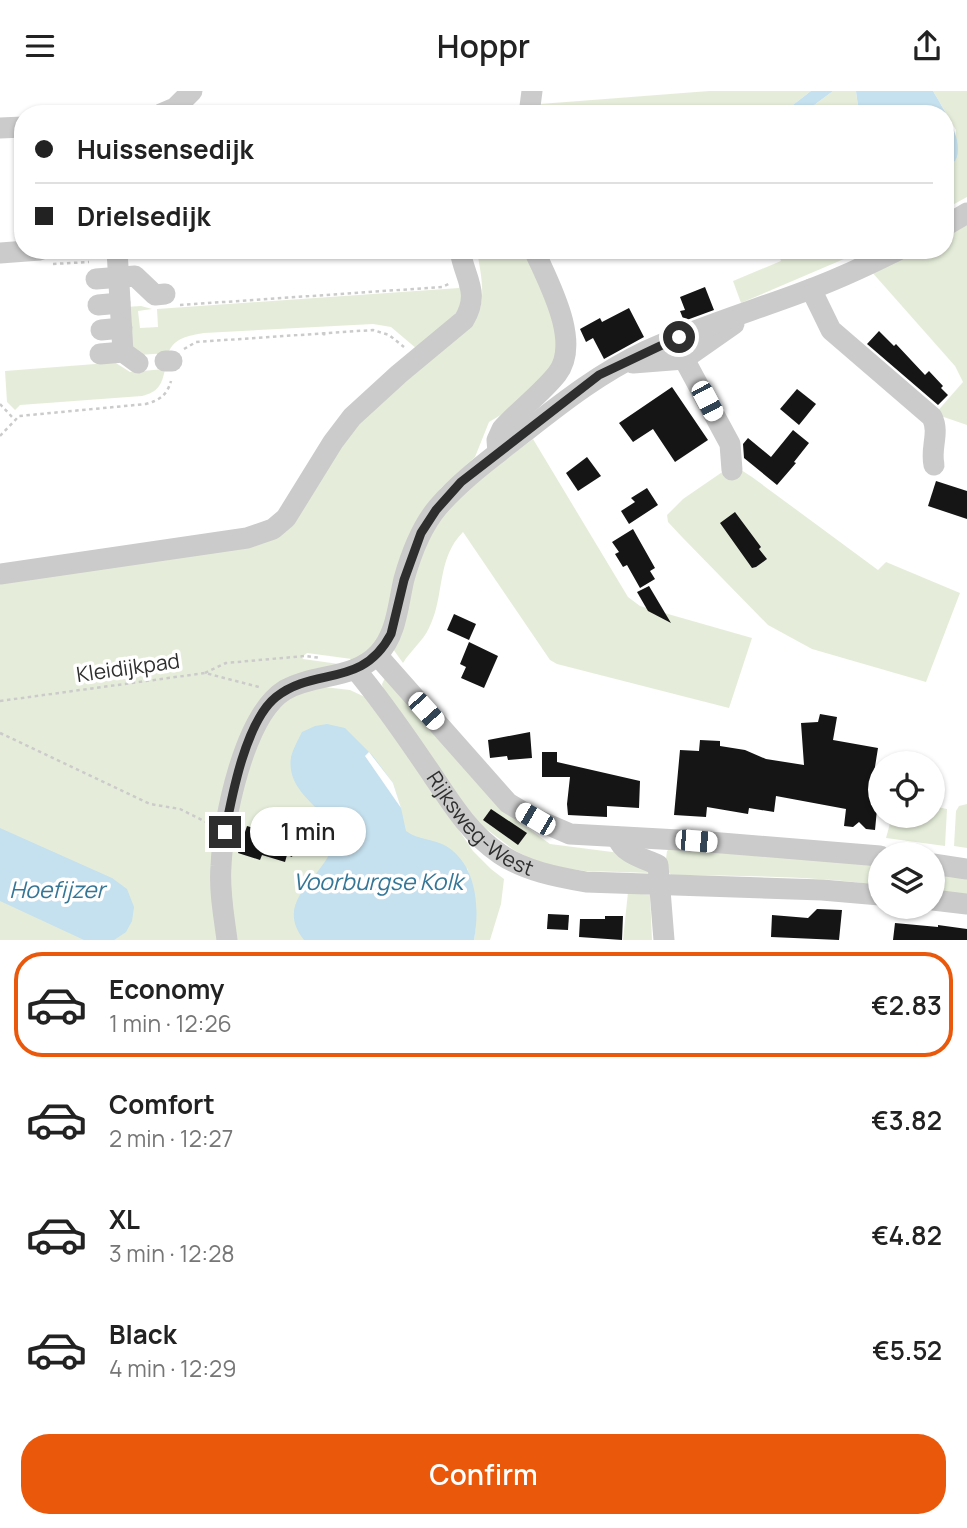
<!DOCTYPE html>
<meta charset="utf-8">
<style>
:root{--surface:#fff;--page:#f2f2f2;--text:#222;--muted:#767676;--line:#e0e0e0;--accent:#ea580c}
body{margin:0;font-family:Manrope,sans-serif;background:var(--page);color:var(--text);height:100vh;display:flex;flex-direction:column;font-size:26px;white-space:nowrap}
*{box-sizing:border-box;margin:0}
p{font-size:23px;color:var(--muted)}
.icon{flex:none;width:38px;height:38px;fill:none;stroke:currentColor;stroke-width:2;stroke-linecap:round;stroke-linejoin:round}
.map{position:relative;height:849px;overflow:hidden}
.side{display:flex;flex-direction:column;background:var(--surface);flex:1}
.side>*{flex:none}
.hud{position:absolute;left:14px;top:14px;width:940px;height:154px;border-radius:28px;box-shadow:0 2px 5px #0004;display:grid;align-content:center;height:154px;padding:0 21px;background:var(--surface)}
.buttons{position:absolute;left:868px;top:660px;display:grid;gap:14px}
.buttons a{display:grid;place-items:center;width:77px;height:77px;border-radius:50%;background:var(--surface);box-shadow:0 2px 5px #0004;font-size:35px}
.end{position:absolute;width:32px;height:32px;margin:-16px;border:9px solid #2e2e2e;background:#fff;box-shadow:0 0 0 4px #fff}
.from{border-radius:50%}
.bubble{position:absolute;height:49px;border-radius:24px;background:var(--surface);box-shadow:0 2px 5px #0004;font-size:23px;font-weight:600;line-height:49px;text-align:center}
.car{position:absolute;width:21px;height:42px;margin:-21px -10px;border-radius:9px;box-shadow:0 0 5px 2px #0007;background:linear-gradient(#fff 24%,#345 0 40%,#fff 0 76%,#345 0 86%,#fff 0)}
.hud b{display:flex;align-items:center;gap:24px;height:66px;font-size:26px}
.hud b+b{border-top:2px solid var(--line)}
.hud i{width:18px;height:18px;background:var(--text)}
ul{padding:12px 0 0;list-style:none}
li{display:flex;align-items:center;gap:21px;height:105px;margin:0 14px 10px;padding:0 7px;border:4px solid transparent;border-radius:28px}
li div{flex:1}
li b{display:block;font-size:26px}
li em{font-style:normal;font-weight:600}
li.on{border-color:var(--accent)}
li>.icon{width:63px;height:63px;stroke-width:1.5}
.action{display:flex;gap:14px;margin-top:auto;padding:14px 21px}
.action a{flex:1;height:80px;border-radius:28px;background:var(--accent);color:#fff;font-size:28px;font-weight:600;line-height:80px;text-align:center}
header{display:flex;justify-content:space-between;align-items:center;height:91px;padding:0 21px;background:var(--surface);font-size:32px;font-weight:600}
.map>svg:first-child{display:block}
</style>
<header><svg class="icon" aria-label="menu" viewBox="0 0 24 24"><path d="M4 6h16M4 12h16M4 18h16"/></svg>Hoppr<svg class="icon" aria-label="share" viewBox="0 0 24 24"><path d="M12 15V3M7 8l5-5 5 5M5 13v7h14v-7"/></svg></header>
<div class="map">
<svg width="967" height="849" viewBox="0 0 967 849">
<rect width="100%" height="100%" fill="#fff"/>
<g fill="#e5edda">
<path d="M 709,0 L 811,0 L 789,17 L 771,23 L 539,23 L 540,13 Z"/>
<path d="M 833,0 L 856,0 L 859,23 L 802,23 Z"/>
<path d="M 933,0 L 967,0 L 967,106 L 945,118 L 945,76 L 955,70 L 956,39 Z"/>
<path d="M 967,131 L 967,334 L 935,323 L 963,291 L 955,275 L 871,180 L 916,159 L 945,159 L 945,145 Z"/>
<path d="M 477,159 L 531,159 L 560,224 L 560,265 L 519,313 L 489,331 L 475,366 L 441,397 L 416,433 L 379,549 L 359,569 L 307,562 L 302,566 L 303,568 L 346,574 L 324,596 L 350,599 L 365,606 L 415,674 L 473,760 L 491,778 L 504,788 L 501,813 L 490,849 L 474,849 C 478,823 476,801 467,777 L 436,849 L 0,849 L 0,490 L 261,452 L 355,334 L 477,225 C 487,206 480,180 477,159 Z"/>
<path d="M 777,159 L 865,159 L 741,212 L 733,190 L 781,170 Z"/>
<path d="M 459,189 C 473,220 438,240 417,258 L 391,236 L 373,233 L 204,242 C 188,245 175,246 168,262 L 139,264 L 129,258 L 125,216 L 141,215 L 152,218 L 138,220 L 140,237 L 158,236 L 157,218 L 459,197 Z"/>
<path d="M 108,267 L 130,281 L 165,278 C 162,294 158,301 142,305 L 20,314 L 15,319 L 7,311 L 5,280 L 108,272 Z"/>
<path d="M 533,348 L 628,506 L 640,515 L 752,547 L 729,617 L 557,573 L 550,569 L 463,441 C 436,468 445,506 429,537 C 423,550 411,559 403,572 L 393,558 L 425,449 L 458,404 Z"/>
<path d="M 731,375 L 735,375 L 752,386 L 878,479 L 886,471 L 960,502 L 926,591 L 812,558 L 768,534 L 682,446 L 668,431 L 667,424 L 683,408 Z"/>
<path d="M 385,587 L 511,725 L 550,753 L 620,762 L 652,782 L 585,780 L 558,776 L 533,769 L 514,759 L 472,727 L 383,598 L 382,593 Z"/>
<path d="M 967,713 L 967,757 L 954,755 L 956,720 L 959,715 Z"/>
<path d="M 933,715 L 947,718 L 945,755 L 886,747 L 892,725 L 933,724 Z"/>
<path d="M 672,756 L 880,773 L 880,794 C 811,785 741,785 671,784 L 665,776 L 667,760 Z"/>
<path d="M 933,779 L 967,784 L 967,804 L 933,800 Z"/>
<path d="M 628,801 L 650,804 L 652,849 L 623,849 Z"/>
</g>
<g fill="#c5e0ee">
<path d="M 811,0 L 833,0 L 802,23 L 771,23 L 789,17 Z"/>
<path d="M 856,0 L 933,0 C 942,16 967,52 955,70 C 952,73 948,74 945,76 L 945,23 L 859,23 Z"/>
<path d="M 327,633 L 345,637 L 373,665 L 393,692 L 401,717 L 406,740 C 418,749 434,748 446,755 C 477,774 480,817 474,849 L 304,849 C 269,805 335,783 334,744 C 334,736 328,730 324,725 C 308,708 287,693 291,666 C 293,658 298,649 302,641 L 315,635 Z"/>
<path d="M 0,737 L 112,787 L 127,798 L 134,816 L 132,830 L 126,841 L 114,849 L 84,849 L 0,810 Z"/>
</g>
<path fill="#fff" d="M 369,661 L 393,692 L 401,717 L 365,665 Z"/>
<g fill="#151515">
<path d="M 705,196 L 714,219 L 684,230 L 680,220 L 685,219 L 680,206 Z"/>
<path d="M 629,217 L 644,246 L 604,268 L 593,247 L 586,251 L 580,238 L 600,227 L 602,231 Z"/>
<path d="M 879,240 L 894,255 L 896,253 L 925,284 L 929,280 L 943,295 L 941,297 L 948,304 L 938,314 L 867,253 Z"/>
<path d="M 672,296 L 708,349 L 675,371 L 653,338 L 633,351 L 619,332 Z"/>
<path d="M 797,298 L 816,313 L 799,334 L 780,318 Z"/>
<path d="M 793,339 L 809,352 L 794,371 L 796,372 L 777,394 L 744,367 L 743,353 L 748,347 L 771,366 Z"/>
<path d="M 587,366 L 601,385 L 578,400 L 566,382 Z"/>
<path d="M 936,390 L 967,400 L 967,428 L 928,415 Z"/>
<path d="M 647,397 L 658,414 L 629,433 L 621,420 L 635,411 L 631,407 Z"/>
<path d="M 735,421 L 761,456 L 759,458 L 767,468 L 756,476 L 752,477 L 720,432 Z"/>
<path d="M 633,438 L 655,477 L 650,480 L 655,488 L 640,497 L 627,474 L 623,476 L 615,463 L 619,461 L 612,451 Z"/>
<path d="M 649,495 L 671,532 L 648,520 L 637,501 Z"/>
<path d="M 454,523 L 476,533 L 469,549 L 447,539 Z"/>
<path d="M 469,551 L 498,565 L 484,597 L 461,587 L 466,576 L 460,573 Z"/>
<path d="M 820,623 L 837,626 L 833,649 L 878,657 L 870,707 L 878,708 L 875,739 L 866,738 L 859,731 L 853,736 L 844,735 L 846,718 L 776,705 L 774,721 L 749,717 L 748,723 L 707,716 L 706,726 L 674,724 L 680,659 L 699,660 L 700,649 L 720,650 L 720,655 L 745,659 L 766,668 L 804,674 L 801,632 L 818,631 Z"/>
<path d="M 530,641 L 532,667 L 508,669 L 507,665 L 490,667 L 488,649 Z"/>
<path d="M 542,661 L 557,661 L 557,671 L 640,690 L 639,717 L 607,715 L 607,726 L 568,724 L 567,713 L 570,686 L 542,686 Z"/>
<path d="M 491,718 L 527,742 L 518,754 L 483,729 Z"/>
<path d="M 247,735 L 297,750 L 292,766 L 287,764 L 285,771 L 262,764 L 260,769 L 238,762 Z"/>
<path d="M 817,818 L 842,819 L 839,849 L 771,846 L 772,824 L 808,827 Z"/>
<path d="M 548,823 L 569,824 L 568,839 L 547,838 Z"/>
<path d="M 605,825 L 623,825 L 622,849 L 579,846 L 580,828 L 605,828 Z"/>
<path d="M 895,832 L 938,836 L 938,834 L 967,838 L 967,849 L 893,849 Z"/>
</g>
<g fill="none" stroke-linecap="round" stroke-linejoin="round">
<g stroke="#cbcbcb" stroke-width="2.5" stroke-dasharray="3.5 3.5" stroke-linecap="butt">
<path d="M 53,173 L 89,171"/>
<path d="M 180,214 L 442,196 L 451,192"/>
<path d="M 324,241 L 324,248"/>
<path d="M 184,258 L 196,251 L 373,239 L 389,244 L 404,256"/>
<path d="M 0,313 L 14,328"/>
<path d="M 0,345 L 19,325 L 146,313 C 160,309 167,304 171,290"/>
<path d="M 205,582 L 226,572 L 305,565 L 321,567"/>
<path d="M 0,610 L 205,582 L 259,596"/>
<path d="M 0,642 L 150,713 L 180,718 L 208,732"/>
</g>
<g stroke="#cbcbcb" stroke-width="21">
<path d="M 161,23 L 175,17 L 192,0"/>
<path d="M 529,23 L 532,0"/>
<path d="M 0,37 L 23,36"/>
<path d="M 945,135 L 967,122"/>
<path d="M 117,159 L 123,261 L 138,272"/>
<path d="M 0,162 L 40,159"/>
<path d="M 96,188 L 135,185 L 155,204 L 165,203"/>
<path d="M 811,198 L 831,239 L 932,326 C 940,342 930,357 934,374"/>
<path d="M 98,214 L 120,212"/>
<path d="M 101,239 L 122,237"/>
<path d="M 100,263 L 123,261"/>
<path d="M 684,268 L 730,353 L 732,379"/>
<path d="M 165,270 L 172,270"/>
<path d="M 633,272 L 684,268 L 734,233"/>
<path d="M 498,362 L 497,349 L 502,338 C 519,319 541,303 557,283 C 582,251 548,191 534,159"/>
<path d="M 0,483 L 247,447 L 273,438 L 286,427 L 333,351 L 352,326 L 399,283 L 464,229 C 481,201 464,187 460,159"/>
<path d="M 377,564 L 508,712 L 535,728 L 570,743 L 697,750 L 880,765"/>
<path id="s1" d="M 355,578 C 383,611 407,647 431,682 C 451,712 469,742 500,763 C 525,780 557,786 586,791 L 822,799 L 880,804"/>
<path d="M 617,746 C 623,763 643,767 658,774 L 664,849"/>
<path d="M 933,773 L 967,778"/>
<path d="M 933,809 L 967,813"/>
<path d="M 227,849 C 224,825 219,800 221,775 C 223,729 244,624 285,599 C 315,582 353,589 378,563 C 397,543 398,513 404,488 C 411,463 421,436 438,416 C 462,388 493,366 522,343 C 563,311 598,283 646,260 C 696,237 749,221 800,202 C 834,190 866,175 898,159"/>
</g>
</g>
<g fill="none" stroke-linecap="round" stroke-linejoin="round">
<path stroke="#2e2e2e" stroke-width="9" d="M 225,741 C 232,704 246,630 276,606 C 315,575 362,598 391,543 L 404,489 L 421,442 L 436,419 L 461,391 L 599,284 L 679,246"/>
</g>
<g text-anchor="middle" stroke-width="7" stroke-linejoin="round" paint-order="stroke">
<g font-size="21" fill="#2e2e2e" stroke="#fff">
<text transform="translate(128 577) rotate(-8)" y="7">Kleidijkpad</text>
<text dy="7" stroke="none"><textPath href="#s1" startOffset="201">Rijksweg-West</textPath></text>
</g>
<g font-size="23" font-style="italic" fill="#357697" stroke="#fff">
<text x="378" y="799">Voorburgse Kolk</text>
<text x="57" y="807">Hoefijzer</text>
</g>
</g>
</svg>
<div class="buttons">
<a><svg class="icon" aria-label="locate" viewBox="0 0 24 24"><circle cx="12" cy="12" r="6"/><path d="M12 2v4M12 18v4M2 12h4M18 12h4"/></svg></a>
<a><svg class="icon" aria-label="layers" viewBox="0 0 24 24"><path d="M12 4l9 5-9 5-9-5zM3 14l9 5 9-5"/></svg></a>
</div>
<i class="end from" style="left:679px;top:246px"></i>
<i class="end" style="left:225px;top:741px"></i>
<div class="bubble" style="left:250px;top:716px;width:116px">1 min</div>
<i class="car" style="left:707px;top:310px;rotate:152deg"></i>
<i class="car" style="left:426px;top:620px;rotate:138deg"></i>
<i class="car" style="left:535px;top:728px;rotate:300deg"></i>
<i class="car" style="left:696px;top:750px;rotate:95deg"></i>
<div class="hud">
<b><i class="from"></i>Huissensedijk</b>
<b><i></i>Drielsedijk</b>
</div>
</div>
<section class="side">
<ul>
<li class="on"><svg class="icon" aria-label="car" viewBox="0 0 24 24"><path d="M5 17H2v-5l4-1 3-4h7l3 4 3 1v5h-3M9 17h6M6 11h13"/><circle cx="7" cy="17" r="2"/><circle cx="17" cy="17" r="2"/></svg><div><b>Economy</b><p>1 min · 12:26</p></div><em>€2.83</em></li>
<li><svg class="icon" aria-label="car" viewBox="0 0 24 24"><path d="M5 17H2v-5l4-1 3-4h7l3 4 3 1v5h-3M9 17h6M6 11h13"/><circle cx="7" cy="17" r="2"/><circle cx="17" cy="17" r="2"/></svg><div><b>Comfort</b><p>2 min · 12:27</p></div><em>€3.82</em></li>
<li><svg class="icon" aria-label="car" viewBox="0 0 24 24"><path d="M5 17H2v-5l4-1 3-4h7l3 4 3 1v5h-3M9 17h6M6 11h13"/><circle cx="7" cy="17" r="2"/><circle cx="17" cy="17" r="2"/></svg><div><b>XL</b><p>3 min · 12:28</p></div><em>€4.82</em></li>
<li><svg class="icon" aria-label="car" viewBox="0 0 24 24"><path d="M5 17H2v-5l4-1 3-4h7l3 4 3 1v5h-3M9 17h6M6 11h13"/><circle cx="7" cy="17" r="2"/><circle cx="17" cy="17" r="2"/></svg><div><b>Black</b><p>4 min · 12:29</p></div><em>€5.52</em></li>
</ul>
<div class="action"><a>Confirm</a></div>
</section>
